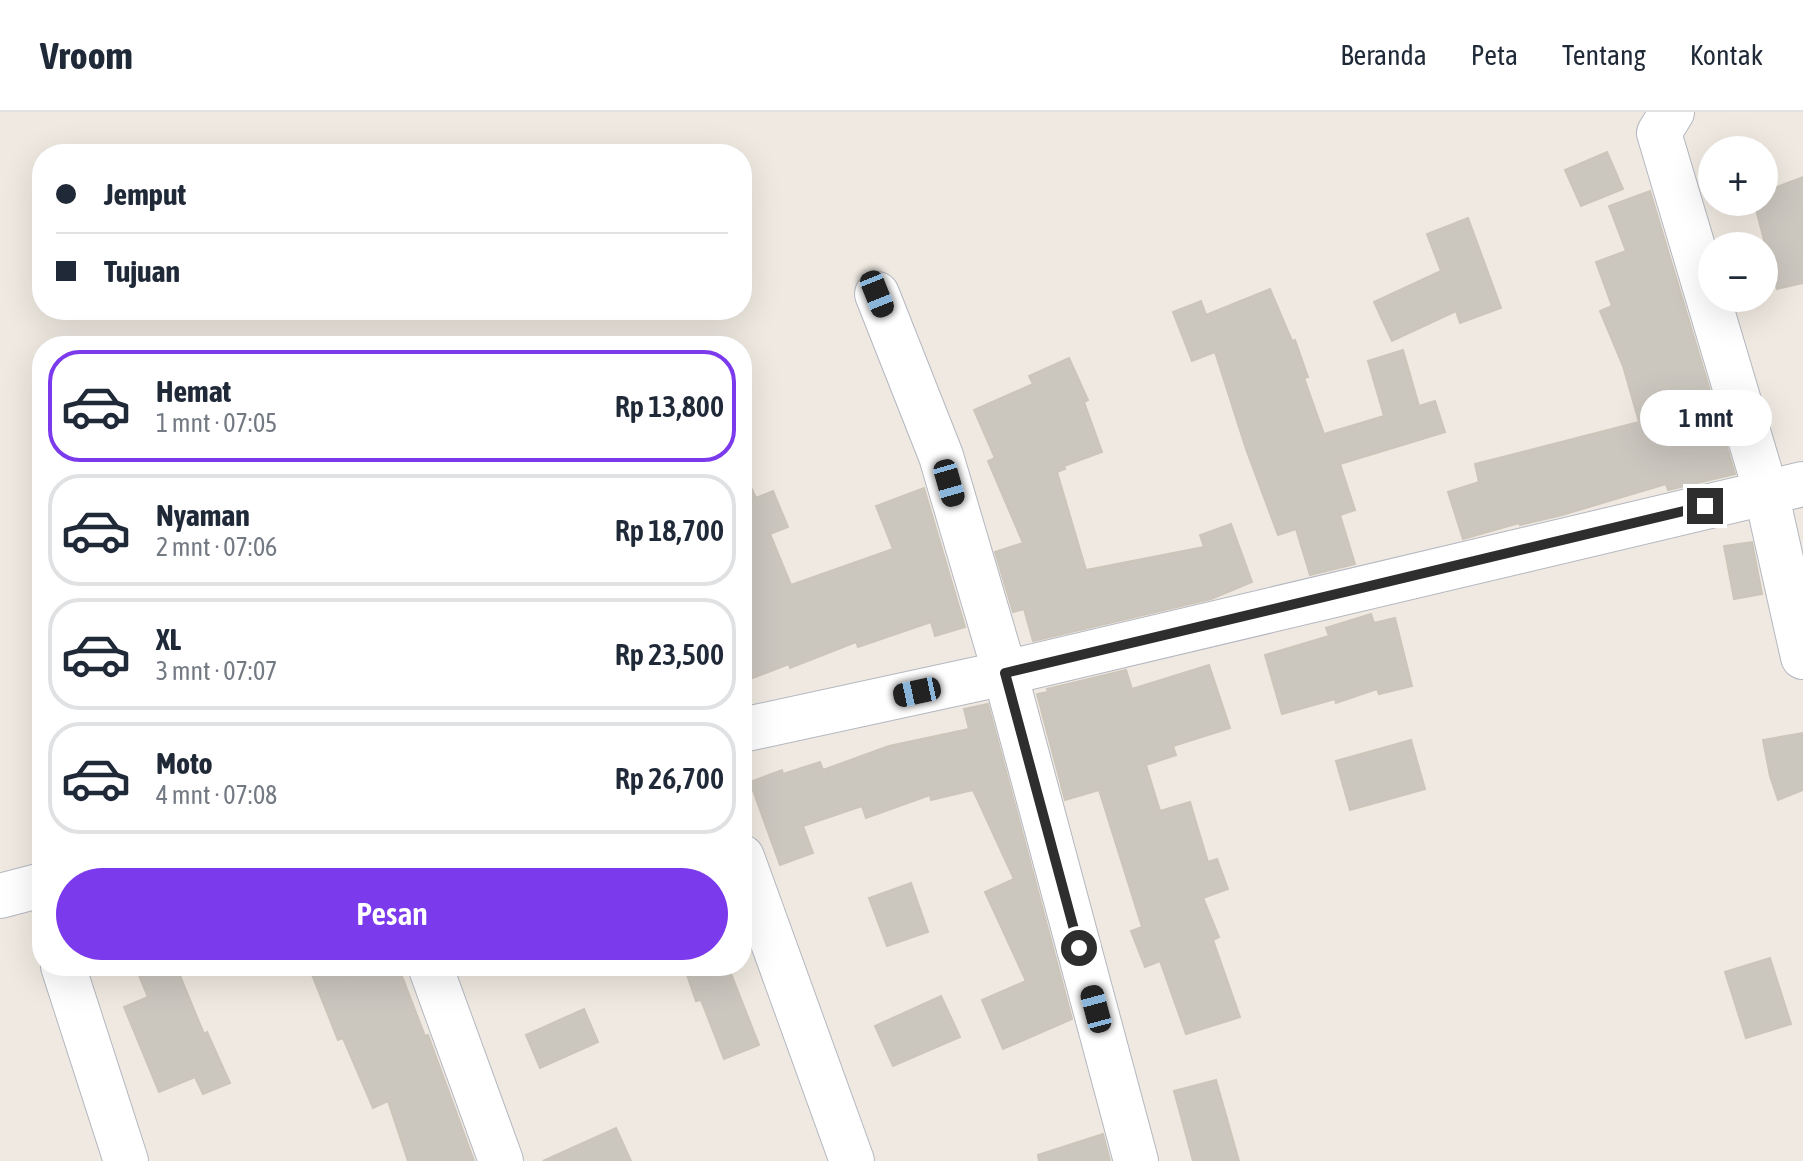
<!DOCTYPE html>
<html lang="id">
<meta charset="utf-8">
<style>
:root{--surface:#fff;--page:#f6f6f7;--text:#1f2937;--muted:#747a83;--line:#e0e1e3;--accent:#7c3aed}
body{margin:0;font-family:"Asap Condensed",sans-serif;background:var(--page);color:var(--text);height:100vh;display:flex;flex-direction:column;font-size:30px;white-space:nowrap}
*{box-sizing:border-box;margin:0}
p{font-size:26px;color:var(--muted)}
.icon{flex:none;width:44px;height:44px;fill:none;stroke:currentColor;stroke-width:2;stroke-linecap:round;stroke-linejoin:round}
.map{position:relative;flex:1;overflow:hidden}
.side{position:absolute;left:32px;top:224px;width:720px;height:640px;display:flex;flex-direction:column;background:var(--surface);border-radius:32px;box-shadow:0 8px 32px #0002}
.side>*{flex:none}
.banner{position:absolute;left:32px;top:32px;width:720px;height:176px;border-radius:32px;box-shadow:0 8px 32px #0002;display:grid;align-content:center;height:176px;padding:0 24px;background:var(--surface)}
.fabs{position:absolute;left:1698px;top:24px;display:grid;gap:16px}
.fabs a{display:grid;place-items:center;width:80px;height:80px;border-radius:50%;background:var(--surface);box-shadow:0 8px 32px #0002;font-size:40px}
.end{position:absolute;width:36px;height:36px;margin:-18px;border:10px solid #2e2e2e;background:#fff;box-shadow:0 0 0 4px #fff}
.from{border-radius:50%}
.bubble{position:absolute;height:56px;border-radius:28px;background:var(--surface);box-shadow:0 8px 32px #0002;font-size:26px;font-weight:600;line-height:56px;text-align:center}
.car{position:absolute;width:24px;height:48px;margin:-24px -12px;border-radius:10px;box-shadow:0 0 6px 2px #0007;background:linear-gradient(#222 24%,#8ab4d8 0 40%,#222 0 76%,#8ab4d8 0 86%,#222 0)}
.banner b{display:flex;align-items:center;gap:28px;height:76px;font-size:30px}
.banner b+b{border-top:2px solid var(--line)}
.banner i{width:20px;height:20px;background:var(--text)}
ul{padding:14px 0 0;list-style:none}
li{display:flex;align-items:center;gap:24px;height:112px;margin:0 16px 12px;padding:0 8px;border:4px solid var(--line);border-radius:32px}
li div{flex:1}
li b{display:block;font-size:30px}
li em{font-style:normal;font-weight:600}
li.selected{border-color:var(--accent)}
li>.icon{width:72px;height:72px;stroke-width:1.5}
.primary-button{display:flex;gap:16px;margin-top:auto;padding:16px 24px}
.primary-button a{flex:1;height:92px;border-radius:48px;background:var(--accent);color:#fff;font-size:32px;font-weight:600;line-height:92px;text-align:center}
header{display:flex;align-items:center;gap:48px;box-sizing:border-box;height:112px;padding:0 40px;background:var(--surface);border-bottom:2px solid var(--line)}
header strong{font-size:38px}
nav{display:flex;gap:44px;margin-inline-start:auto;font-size:28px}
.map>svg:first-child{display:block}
</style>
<header>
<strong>Vroom</strong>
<nav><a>Beranda</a><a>Peta</a><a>Tentang</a><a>Kontak</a></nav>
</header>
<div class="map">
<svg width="1803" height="1049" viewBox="0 0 1803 1049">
<rect width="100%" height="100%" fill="#efe9e1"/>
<g fill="#cbc7bf" stroke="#cbc5ba" stroke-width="2">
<path d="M 1607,40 L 1623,77 L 1581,94 L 1565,58 Z"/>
<path d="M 1803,65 L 1803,171 L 1777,177 L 1754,90 L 1764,90 L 1764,80 Z"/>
<path d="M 1650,79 L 1735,362 L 1668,378 L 1666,372 L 1562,403 L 1520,413 L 1519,411 L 1463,427 L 1448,380 L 1479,370 L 1475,352 L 1639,310 L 1623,254 L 1600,199 L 1612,194 L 1596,150 L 1626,139 L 1609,94 Z"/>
<path d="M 1468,106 L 1501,196 L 1460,211 L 1456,199 L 1392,229 L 1374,190 L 1441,159 L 1427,122 Z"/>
<path d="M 1270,177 L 1292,229 L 1295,228 L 1308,265 L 1304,266 L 1324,322 L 1384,304 L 1368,249 L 1403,238 L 1419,294 L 1435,289 L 1445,320 L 1340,352 L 1355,398 L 1340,403 L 1355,452 L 1310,463 L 1296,417 L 1278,423 L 1246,337 L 1215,240 L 1192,249 L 1173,200 L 1201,189 L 1206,203 Z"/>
<path d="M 1069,246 L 1088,288 L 1084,290 L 1102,340 L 1064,354 L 1065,357 L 1057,360 L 1086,458 L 1204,435 L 1200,423 L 1231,412 L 1252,470 L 1211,487 L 1033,529 L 1024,497 L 1013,500 L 995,440 L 1023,431 L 988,349 L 995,346 L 974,298 L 1033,272 L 1029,264 Z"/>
<path d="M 742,356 L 756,386 L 773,379 L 788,415 L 770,422 L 791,473 L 893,437 L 876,394 L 924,376 L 965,515 L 935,524 L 931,510 L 858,535 L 856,530 L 790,556 L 789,552 L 742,570 Z"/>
<path d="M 1752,430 L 1762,482 L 1734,487 L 1724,434 Z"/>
<path d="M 1371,502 L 1374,511 L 1395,506 L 1412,574 L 1379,582 L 1377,577 L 1336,591 L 1335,587 L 1282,602 L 1265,543 L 1329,524 L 1326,516 Z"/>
<path d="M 1209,553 L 1230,616 L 1173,634 L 1176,643 L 1146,653 L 1160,699 L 1190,690 L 1208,750 L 1217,747 L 1228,777 L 1203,786 L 1219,825 L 1213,828 L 1240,905 L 1186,922 L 1160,849 L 1145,855 L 1131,819 L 1142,815 L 1099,678 L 1065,688 L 1037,582 L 1048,580 L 1047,577 L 1126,558 L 1132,577 Z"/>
<path d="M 988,592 L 1072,907 L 1003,937 L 982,888 L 1026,869 L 985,780 L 1014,767 L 973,678 L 931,688 L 930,683 L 866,706 L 862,694 L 803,714 L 813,741 L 780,753 L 750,670 L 782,658 L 783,662 L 820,650 L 823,658 L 889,634 L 969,617 L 964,597 Z"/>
<path d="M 1803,621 L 1803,678 L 1778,688 L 1770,664 L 1763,628 Z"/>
<path d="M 1411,628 L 1425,677 L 1350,698 L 1336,649 Z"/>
<path d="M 911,771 L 928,820 L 887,834 L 869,786 Z"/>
<path d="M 1770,846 L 1791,912 L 1746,926 L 1725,860 Z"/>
<path d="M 135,854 L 176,854 L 204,922 L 207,920 L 230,971 L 203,982 L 195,965 L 159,980 L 124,895 L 148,885 Z"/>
<path d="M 327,854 L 342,854 L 347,864 L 375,854 L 398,854 L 425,924 L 428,923 L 474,1049 L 408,1049 L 388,989 L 373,996 L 343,926 L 338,928 L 311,860 Z"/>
<path d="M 684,854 L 728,854 L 759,933 L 724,947 L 701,888 L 696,889 Z"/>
<path d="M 941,884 L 960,925 L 893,954 L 875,914 Z"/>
<path d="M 584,897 L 598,930 L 540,956 L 526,923 Z"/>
<path d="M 1216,968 L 1239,1049 L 1193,1049 L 1174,979 Z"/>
<path d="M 616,1016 L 631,1049 L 543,1049 Z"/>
<path d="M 1103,1022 L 1110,1049 L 1039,1049 L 1038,1043 Z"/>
</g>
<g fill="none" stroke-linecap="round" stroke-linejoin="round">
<g stroke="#b4b7c1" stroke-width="46">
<g id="minor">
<path d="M 1672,0 L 1659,21 L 1766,380 L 1803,545"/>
<path d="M 877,182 L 941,344 L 1005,561 L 1136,1049"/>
<path d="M 742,618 L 1005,561 L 1803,372"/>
<path d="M 742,745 L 852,1049"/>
<path d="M 0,784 L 42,773"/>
<path d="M 63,854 L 126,1049"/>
<path d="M 430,854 L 501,1049"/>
</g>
</g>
<use href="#minor" stroke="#fff" stroke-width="44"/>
</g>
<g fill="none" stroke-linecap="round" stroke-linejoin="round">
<path stroke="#2e2e2e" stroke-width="10" d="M 1079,836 L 1005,561 L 1705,394"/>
</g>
</svg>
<div class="fabs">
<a>+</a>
<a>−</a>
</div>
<i class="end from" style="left:1079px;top:836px"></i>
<i class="end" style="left:1705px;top:394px"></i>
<div class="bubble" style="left:1640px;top:278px;width:132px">1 mnt</div>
<i class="car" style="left:877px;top:182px;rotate:158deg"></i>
<i class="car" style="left:949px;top:371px;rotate:164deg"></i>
<i class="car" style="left:917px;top:580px;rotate:258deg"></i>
<i class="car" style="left:1096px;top:897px;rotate:345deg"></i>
<div class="banner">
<b><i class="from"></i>Jemput</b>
<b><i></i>Tujuan</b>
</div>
<section class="side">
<ul>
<li class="selected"><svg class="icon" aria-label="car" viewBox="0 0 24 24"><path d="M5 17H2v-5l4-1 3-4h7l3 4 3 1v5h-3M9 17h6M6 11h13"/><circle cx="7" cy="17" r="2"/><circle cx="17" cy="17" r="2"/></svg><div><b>Hemat</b><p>1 mnt · 07:05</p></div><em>Rp 13,800</em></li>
<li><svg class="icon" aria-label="car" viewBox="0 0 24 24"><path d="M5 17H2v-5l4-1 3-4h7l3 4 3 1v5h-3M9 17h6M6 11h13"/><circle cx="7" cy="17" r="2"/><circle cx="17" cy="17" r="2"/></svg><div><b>Nyaman</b><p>2 mnt · 07:06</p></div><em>Rp 18,700</em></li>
<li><svg class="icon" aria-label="car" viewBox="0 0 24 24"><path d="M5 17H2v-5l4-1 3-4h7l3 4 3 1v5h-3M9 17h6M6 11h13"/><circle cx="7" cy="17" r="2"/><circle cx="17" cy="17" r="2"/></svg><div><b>XL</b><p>3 mnt · 07:07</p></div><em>Rp 23,500</em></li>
<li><svg class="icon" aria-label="car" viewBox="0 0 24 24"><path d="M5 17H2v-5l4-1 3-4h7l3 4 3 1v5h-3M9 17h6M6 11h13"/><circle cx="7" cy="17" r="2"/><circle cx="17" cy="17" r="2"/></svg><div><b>Moto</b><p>4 mnt · 07:08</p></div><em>Rp 26,700</em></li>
</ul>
<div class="primary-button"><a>Pesan</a></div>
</section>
</div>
